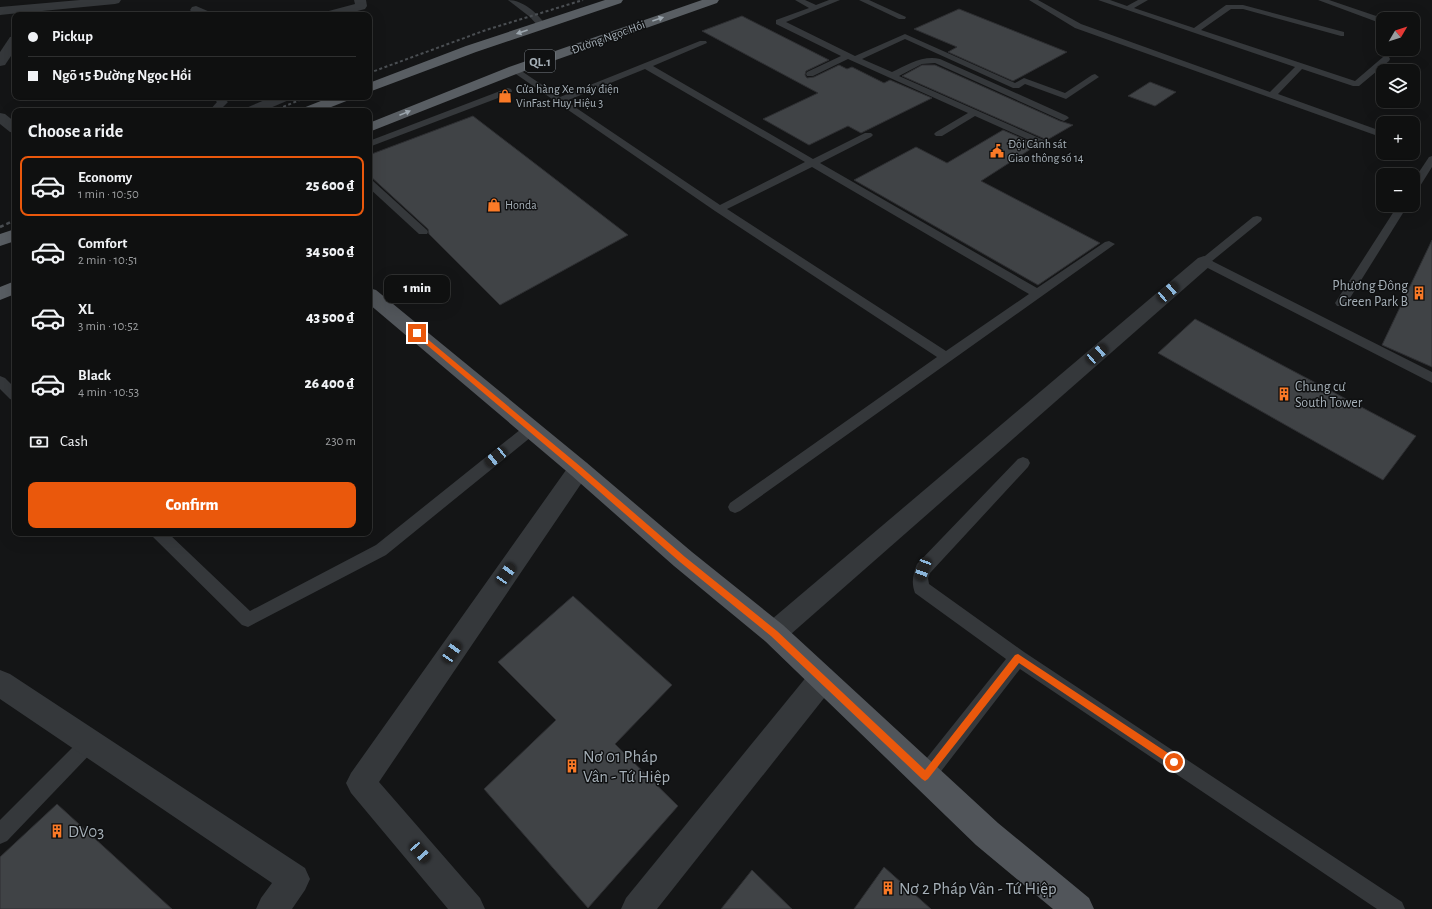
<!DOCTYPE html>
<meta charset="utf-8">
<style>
:root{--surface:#0f1010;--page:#1d1e1e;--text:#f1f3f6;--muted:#9b9d9f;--line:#2f3030;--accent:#ea580c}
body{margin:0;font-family:"Alegreya Sans",sans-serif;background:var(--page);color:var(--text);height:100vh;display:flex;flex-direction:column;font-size:15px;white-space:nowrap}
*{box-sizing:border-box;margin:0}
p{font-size:13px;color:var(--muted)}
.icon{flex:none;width:22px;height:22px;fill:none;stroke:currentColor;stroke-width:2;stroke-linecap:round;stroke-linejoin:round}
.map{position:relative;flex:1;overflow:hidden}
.details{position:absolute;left:12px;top:108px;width:360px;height:428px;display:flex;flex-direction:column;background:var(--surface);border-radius:8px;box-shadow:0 4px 16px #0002,0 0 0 1px var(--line)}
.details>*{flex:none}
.hud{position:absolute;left:12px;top:12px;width:360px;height:88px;border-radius:8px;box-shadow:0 4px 16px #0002,0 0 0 1px var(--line);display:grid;align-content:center;height:88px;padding:0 16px;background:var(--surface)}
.needle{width:26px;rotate:51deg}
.fabs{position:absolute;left:1376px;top:12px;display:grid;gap:8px}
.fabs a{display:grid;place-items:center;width:44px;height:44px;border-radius:8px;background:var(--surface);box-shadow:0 4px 16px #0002,0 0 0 1px var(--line);font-size:20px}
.end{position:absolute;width:18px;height:18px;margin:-9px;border:5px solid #ea580c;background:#fff;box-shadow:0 0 0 2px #fff}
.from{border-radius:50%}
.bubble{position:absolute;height:28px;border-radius:8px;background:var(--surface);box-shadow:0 4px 16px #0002,0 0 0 1px var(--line);font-size:13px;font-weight:800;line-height:28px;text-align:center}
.car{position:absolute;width:12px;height:24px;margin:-12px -6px;border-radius:5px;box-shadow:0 0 3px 1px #0007;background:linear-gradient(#222 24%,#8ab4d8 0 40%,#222 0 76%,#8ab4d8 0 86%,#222 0)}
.hud b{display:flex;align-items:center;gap:14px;height:38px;font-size:15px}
.hud b+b{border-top:1px solid var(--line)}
.hud i{width:10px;height:10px;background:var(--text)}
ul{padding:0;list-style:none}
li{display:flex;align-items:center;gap:12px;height:60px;margin:0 8px 6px;padding:0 8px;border:2px solid transparent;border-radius:8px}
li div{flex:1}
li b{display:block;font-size:15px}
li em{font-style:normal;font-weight:800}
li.current{border-color:var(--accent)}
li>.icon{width:36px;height:36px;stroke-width:1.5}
h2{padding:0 16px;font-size:18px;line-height:48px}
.pay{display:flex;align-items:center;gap:10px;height:44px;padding:0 16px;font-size:15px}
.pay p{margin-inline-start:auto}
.primary-button{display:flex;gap:8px;margin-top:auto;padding:8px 16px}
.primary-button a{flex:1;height:46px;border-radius:8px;background:var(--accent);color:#fff;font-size:16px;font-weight:800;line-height:46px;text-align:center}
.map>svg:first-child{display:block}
</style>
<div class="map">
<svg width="1432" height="909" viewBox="0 0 1432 909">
<rect width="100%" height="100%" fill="#141516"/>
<g fill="#404346" stroke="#2e2f32">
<path d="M 959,9 L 1067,52 L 1013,81 L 948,52 L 957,47 L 914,29 Z"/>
<path d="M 742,16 L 829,60 L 806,71 L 805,75 L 807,78 L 814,77 L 839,65 L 847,69 L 852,67 L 884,83 L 890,80 L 932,98 L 861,133 L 848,126 L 809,145 L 763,119 L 818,93 L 702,31 Z"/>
<path d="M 922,65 L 935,65 L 1060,121 L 1073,125 L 1047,140 L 902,76 Z"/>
<path d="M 1150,82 L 1176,92 L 1155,106 L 1128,96 Z"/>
<path d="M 473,116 L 628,235 L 500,305 L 429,234 L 428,229 L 369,175 L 369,155 Z"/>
<path d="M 1003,130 L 1037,145 L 981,181 L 1100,243 L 1038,285 L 854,180 L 916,147 L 947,163 Z"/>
<path d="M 1432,240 L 1432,367 L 1382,345 Z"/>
<path d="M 1195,319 L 1416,436 L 1383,480 L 1158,353 Z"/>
<path d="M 573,596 L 672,685 L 615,744 L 678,806 L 588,908 L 484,789 L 556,720 L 498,662 Z"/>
<path d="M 57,804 L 172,909 L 0,909 L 0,857 Z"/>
<path d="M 884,867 L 931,909 L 854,909 Z"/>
<path d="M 752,870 L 792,909 L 721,909 Z"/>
</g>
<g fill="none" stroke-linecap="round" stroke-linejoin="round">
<g fill="#35383b" fill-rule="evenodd">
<path d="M 508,0 C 523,0 537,13 546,25 L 545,27 L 539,27 L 530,17 Z"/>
<path d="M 795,0 L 805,0 L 816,5 L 829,0 L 840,0 L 786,22 L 855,56 L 905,34 L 1015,83 L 1024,78 L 1065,93 L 1092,75 L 1095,74 L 1099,77 L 1066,99 L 1025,84 L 1019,88 L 1013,88 L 905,39 L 862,59 L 892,72 C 907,65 923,55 940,59 L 1067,116 L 1069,118 L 1064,121 L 1061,120 L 935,63 L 922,64 L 899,76 L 1046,141 L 1048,143 L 1046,145 L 1040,145 L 975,116 L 942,136 L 936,136 L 934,134 L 936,132 L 968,113 L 848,59 L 813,76 L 807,76 L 806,74 L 807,72 L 841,56 L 776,24 L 776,20 L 809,8 Z"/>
<path d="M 859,0 L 869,0 L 906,17 L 905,19 L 899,19 Z"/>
<path d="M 1029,0 L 1038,0 L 1081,24 L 1270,92 L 1295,67 L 1098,0 L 1110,0 L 1127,6 L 1138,0 L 1148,0 L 1134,8 L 1194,28 L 1226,5 L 1243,5 L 1344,32 L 1344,36 L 1341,36 L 1243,9 L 1231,9 L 1201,30 L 1355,81 L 1383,57 L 1389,57 L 1390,59 L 1389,61 L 1359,86 L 1353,86 L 1302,69 L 1278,94 L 1381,131 L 1383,133 L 1381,135 L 1375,135 L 1075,28 Z"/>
<path d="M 1318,0 L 1329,0 L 1385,19 L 1383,19 L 1383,23 L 1380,23 Z"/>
<path d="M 700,41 L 706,41 L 707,43 L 653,66 L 813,159 L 865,133 L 871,133 L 873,135 L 871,137 L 820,163 L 1037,288 L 1105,242 L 1109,241 L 1115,244 L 740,511 L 735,513 L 730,511 L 728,507 L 730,503 L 937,357 L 715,211 L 510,70 L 511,68 L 517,68 L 560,97 ZM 645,69 L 805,162 L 720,205 L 566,101 ZM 812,167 L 1029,294 L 946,351 L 727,209 Z"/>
<path d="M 508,88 L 511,89 L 512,91 L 511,93 L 369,147 L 369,141 Z"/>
<path d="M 211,97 L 221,97 L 228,102 L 219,111 L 209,111 L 217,102 Z"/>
<path d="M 1432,156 L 1432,167 L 1417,191 L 1413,192 L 1413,181 L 1429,157 Z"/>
<path d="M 369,180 L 373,181 L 427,230 L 428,232 L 427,234 L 419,234 L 369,188 Z"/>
<path d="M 1398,205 L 1408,205 L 1345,306 L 1337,306 L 1335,303 Z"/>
<path d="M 1257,216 L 1261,217 L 1262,219 L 1261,221 L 1212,261 L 1432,372 L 1432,383 L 1200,264 L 1198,262 L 1200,260 L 1253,217 Z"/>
<path d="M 0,376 L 5,378 L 15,388 L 15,401 L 10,399 L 0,389 Z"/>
<path d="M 531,424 L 536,425 L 538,429 L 536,433 L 386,555 L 248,627 L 242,625 L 153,537 L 150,533 L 168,533 L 250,611 L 376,545 L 526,425 Z"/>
<path d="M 1023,457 L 1028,459 L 1030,463 L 1028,467 L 930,573 L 928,578 L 929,584 L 1024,652 L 1402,902 L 1405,909 L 1377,909 L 1020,669 L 932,783 L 925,785 L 918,783 L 916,776 L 918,769 L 1006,659 L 915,593 C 911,583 913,574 917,564 L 1018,459 Z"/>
<path d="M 90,733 L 96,736 L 99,742 L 96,748 L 7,841 L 0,844 L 0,820 L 84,736 Z"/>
</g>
<g fill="#35383b" fill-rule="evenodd">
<path d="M 80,0 L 121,0 L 119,3 L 115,4 L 42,11 L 39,15 L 26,15 L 28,12 L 0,15 L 0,7 Z"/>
<path d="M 354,0 L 366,0 L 367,6 L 365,9 L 342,15 L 323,15 L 325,12 L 355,4 Z"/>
<path d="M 196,6 L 210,12 L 212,15 C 204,15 195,17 190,10 L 192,7 Z"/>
<path d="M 15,36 L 15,50 L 5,65 L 0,66 L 0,52 L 10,37 Z"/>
<path d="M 272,97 L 291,97 L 289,100 L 263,111 L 244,111 L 246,108 Z"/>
<path d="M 0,113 L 5,114 L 15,122 L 15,133 L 10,132 L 0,124 Z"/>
<path d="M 1204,256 L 1210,258 L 1213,262 L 1210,266 L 783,641 L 774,645 L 765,641 L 761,633 L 765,625 L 1198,258 Z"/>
<path d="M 579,460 L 587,463 L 590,469 L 587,475 L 379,782 L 480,898 L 485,909 L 448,909 L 351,793 L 346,783 L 351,773 L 571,463 Z"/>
<path d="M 822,666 L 832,670 L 835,679 L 832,688 L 657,909 L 621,909 L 626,898 L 812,670 Z"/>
<path d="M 0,670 L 10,674 L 305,868 L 310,879 L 305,890 L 292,909 L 256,909 L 261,898 L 272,883 L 0,699 Z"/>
</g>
<path fill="#51555a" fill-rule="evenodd" d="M 369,288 L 376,290 L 587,463 L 692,552 L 783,625 L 998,823 L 1089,898 L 1094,909 L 1053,909 L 976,845 L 765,641 L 674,566 L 571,475 L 369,304 Z"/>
<g fill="#595e63" fill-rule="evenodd">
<path d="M 605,0 L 623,0 L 621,3 L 476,52 L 369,92 L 369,83 L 466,46 Z"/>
<path d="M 702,0 L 719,0 L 717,3 L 519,73 L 369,132 L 369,123 L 509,67 Z"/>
<path d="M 331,97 L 351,97 L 349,100 L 321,111 L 301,111 L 303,108 Z"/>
<path d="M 15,229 L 15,241 L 0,246 L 0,234 Z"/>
<path d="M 15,281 L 15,294 L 0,300 L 0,287 Z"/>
</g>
<g stroke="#4a4e52" stroke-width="2" stroke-dasharray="3 2.5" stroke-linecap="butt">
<path d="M 369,73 L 486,30 L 583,0"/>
<path d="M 273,111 L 307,97"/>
</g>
<path stroke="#4a4e52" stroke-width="2.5" stroke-dasharray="4 3" stroke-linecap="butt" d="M 0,227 L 15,220"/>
</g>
<defs><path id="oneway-solid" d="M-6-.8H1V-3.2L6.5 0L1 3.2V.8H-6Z"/></defs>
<g fill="#9da7af">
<use href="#oneway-solid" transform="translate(658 19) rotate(-19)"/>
<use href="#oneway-solid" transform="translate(522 32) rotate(161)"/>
<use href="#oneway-solid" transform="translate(405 113) rotate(-22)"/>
</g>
<path fill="#ea580c" d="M 415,332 L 419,332 L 581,467 L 685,557 L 777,631 L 925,770 L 1015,655 L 1018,654 L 1177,759 L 1178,762 L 1177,765 L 1174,766 L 1171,765 L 1019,663 L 928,779 L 925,781 L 922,779 L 771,636 L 680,562 L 576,471 L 415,335 Z"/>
<defs>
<g id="shop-bare" transform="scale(1.08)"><path d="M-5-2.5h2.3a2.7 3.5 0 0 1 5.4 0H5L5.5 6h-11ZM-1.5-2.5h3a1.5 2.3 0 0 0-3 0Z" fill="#fb7a27" stroke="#0f1011" stroke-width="2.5" paint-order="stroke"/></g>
<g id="civic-bare" transform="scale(1.08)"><path d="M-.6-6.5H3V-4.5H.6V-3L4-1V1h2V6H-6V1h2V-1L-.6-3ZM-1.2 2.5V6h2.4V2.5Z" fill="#fb7a27" stroke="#0f1011" stroke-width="2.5" paint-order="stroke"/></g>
<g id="building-bare" transform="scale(1.08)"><path d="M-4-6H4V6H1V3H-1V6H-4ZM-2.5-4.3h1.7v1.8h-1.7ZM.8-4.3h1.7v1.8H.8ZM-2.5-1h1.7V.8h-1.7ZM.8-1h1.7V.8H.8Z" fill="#fb7a27" stroke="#0f1011" stroke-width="2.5" paint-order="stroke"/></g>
</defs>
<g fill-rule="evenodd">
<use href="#shop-bare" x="505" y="96"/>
<use href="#civic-bare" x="997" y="151"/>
<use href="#shop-bare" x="494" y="205"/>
<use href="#building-bare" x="1419" y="293"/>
<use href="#building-bare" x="1284" y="394"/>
<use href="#building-bare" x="572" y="766"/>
<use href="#building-bare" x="57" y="831"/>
<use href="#building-bare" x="888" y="888"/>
</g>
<g text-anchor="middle" stroke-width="3" stroke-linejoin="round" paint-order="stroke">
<g font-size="12" fill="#a5afb7" stroke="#0f1011">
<text transform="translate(608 37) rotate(-20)" y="4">Đường Ngọc Hồi</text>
</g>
<g font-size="12" fill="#a5afb7" stroke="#0f1011" text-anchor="start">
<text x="516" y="93">Cửa hàng Xe máy điện<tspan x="516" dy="14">VinFast Huy Hiệu 3</tspan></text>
<text x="1008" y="148">Đội Cảnh sát<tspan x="1008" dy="14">Giao thông số 14</tspan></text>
<text x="505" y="209">Honda</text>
</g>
<rect fill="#0f1011" stroke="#787f85" stroke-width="1" x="525" y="50" width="30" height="22" rx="3"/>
<g font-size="13" font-weight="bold" fill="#a5afb7">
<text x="540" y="66">QL.1</text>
</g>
<g font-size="14" fill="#a5afb7" stroke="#0f1011" text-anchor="end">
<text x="1408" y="290">Phương Đông<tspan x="1408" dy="16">Green Park B</tspan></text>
<text x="1295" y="391" text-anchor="start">Chung cư<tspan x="1295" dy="16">South Tower</tspan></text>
</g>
<g font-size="17" fill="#a5afb7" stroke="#0f1011" text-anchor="start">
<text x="583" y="762">Nơ 01 Pháp<tspan x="583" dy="20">Vân - Tứ Hiệp</tspan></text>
<text x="68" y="837">DV03</text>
<text x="899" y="894">Nơ 2 Pháp Vân - Tứ Hiệp</text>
</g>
</g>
</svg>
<div class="fabs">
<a><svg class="needle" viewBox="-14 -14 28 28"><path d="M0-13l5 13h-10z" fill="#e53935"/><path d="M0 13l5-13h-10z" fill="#9b9d9f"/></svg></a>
<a><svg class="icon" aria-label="layers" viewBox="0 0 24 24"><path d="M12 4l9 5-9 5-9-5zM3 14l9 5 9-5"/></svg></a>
<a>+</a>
<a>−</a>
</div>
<i class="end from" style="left:1174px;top:762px"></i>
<i class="end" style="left:417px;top:333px"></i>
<div class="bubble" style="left:384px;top:275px;width:66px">1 min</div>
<i class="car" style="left:1168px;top:292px;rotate:49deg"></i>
<i class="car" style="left:1097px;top:354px;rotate:49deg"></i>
<i class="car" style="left:496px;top:457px;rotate:231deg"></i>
<i class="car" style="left:923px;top:569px;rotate:200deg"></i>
<i class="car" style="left:506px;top:574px;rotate:35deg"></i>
<i class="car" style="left:452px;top:652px;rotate:35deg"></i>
<i class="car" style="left:420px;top:852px;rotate:139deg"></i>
<div class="hud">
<b><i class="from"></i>Pickup</b>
<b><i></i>Ngõ 15 Đường Ngọc Hồi</b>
</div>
<section class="details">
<h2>Choose a ride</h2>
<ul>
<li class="current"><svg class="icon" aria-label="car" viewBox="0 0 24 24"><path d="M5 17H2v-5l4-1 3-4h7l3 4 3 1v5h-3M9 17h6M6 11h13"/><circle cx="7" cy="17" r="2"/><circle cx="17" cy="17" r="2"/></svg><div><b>Economy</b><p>1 min · 10:50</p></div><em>25 600 ₫</em></li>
<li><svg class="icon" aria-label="car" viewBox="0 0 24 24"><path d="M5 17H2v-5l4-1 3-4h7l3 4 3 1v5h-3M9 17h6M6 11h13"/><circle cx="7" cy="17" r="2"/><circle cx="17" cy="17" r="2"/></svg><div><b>Comfort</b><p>2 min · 10:51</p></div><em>34 500 ₫</em></li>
<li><svg class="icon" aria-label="car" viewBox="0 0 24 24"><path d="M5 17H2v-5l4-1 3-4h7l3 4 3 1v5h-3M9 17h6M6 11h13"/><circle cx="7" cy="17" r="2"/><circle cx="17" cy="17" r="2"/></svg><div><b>XL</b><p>3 min · 10:52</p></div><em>43 500 ₫</em></li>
<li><svg class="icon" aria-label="car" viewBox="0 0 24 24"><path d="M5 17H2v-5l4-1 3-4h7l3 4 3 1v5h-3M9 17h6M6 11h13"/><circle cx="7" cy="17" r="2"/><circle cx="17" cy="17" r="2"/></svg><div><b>Black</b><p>4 min · 10:53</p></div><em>26 400 ₫</em></li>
</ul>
<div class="pay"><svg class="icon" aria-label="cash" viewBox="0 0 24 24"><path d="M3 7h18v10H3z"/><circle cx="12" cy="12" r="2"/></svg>Cash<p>230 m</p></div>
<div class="primary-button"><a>Confirm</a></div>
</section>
</div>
